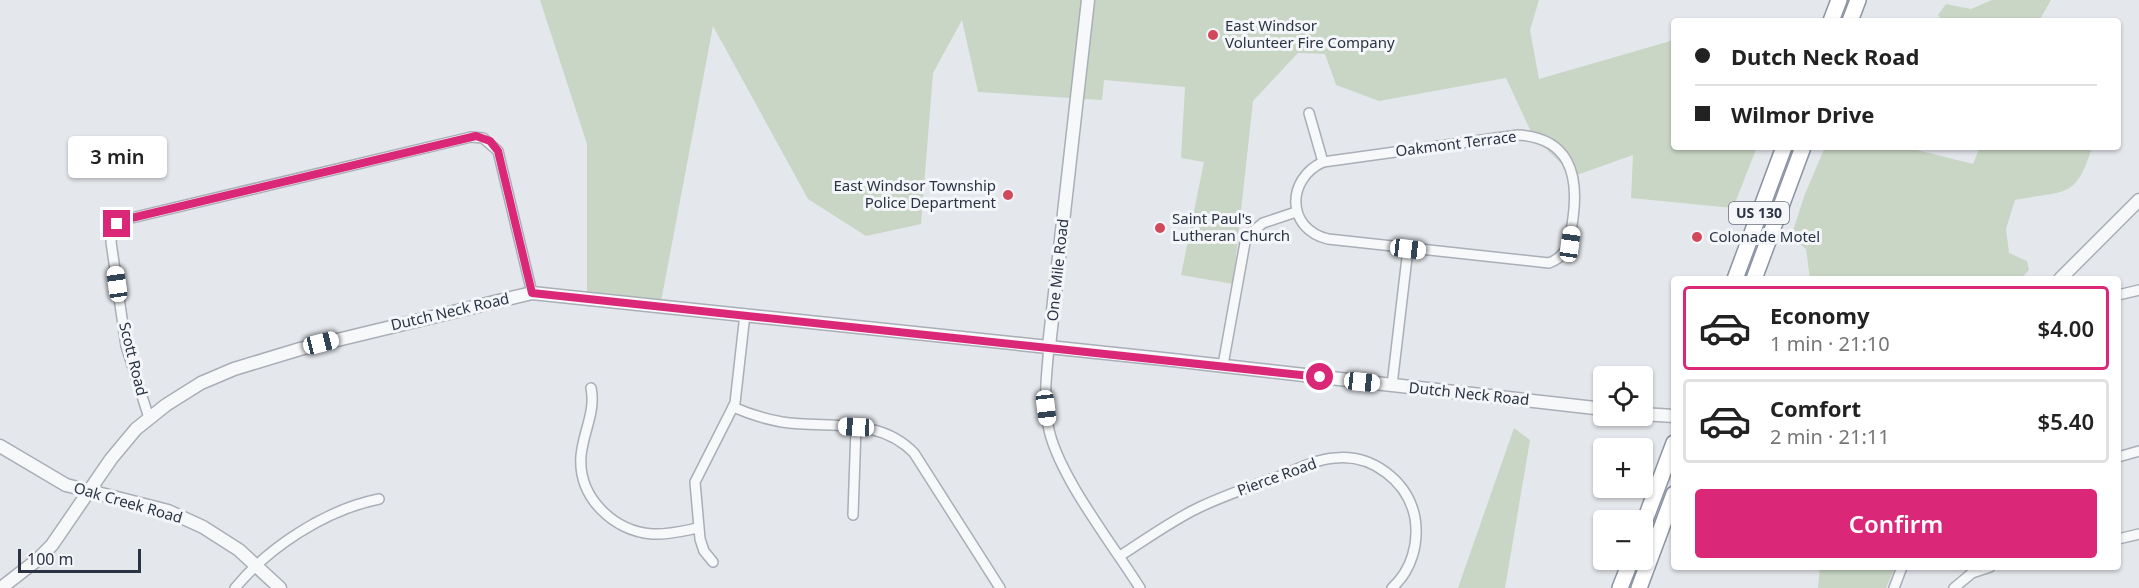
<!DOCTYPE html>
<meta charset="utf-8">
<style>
:root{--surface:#fff;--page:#f6f6f6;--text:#222;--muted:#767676;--line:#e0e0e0;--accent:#db2777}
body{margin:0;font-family:"Noto Sans",sans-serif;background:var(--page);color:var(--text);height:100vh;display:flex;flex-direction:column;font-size:22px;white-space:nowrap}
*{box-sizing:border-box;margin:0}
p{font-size:20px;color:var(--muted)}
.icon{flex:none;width:33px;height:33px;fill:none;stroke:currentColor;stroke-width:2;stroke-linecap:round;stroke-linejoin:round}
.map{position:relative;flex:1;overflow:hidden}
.side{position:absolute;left:1671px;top:276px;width:450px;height:294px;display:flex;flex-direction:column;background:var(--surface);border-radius:6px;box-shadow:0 2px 4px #0004}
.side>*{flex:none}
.banner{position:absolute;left:1671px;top:18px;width:450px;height:132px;border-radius:6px;box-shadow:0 2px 4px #0004;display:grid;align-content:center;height:132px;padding:0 24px;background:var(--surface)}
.controls{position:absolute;left:1593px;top:366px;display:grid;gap:12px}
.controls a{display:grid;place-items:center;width:60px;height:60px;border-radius:6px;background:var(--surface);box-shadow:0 2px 4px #0004;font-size:30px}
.scale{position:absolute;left:18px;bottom:15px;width:123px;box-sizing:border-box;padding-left:6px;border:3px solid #2b3445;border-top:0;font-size:16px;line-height:21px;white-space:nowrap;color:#2b3445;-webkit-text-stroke:4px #f4f6f9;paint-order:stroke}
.end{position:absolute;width:27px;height:27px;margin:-14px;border:8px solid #db2777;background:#fff;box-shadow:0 0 0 3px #fff}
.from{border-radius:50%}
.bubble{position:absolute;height:42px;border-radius:6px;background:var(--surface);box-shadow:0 2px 4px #0004;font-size:20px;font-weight:600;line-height:42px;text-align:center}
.car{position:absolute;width:18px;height:36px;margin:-18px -9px;border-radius:8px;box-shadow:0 0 4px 2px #0007;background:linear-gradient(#fff 24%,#345 0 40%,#fff 0 76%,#345 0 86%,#fff 0)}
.banner b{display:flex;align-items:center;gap:21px;height:57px;font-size:22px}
.banner b+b{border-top:2px solid var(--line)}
.banner i{width:15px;height:15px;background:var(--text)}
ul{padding:10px 0 0;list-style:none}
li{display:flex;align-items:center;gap:18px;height:84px;margin:0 12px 9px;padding:0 12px;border:3px solid var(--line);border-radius:6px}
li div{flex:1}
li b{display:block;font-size:22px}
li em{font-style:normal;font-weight:600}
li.current{border-color:var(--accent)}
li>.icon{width:54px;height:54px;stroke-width:1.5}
.primary-button{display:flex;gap:12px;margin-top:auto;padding:12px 24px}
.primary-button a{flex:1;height:69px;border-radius:6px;background:var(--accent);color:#fff;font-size:24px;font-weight:600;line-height:69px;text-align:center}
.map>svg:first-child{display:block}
</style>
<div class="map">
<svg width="2139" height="588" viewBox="0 0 2139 588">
<rect width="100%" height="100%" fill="#e4e7ec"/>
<g fill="#c9d6c5">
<path d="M 540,0 L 1539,0 L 1530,30 L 1539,79 L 1674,40 L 1674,147 L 1757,147 L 1733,208 L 1631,198 L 1633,155 L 1574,176 L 1533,136 L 1506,78 L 1379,101 L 1336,85 L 1325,54 L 1298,53 L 1253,101 L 1233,284 L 1181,275 L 1204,162 L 1181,158 L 1185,87 L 1104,80 L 1102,100 L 978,92 L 962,20 L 933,73 L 921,224 L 866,236 L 808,199 L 713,26 L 660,307 L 587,298 L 587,144 Z"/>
<path d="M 1992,0 L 2051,0 L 2039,21 L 1942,21 L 1938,15 L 1946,4 L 1971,9 Z"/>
<path d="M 1825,147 L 1905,147 L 1973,164 L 1980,147 L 2092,147 C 2076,201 2063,190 2015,200 L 2006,229 L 2009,253 L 2027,261 L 2029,270 L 2021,279 L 1810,279 L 1806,249 L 1791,237 L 1805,194 Z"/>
<path d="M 1514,428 L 1530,440 L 1505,588 L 1458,588 Z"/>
<path d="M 1820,567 L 1895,567 L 1886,588 L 1818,588 Z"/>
</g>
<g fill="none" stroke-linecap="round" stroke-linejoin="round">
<g stroke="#a9aeb7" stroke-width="12">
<g id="minor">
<path d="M 1309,113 L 1323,162"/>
<path d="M 1518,135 C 1569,138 1579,174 1573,218 C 1570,238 1570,255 1549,263 L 1328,239 C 1286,229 1286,179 1323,162 Z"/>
<path d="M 2118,295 L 2139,290"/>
<path d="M 1049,346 C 1047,372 1043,399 1048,425 C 1056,473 1113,545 1140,588"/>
<path d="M 1223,365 L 1246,237 L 1263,223 L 1296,212"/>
<path d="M 1392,385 L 1408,249"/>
<path d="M 591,388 C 596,412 583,432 581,456 C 578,497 613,531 652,534 C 668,535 683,531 698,528"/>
<path d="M 733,407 C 749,414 765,419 782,422 C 828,429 879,416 914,453 L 1000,588"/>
<path d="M 149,418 L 126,346 L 111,242 L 113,229 L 123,220 L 471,137 L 483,138 L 498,151 L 532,293"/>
<path d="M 2118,457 L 2139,451"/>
<path d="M 853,515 L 856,427"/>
<path d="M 2118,539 L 2139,534"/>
<path d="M 1120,556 C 1145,540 1171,521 1198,508 C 1225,495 1254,485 1283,475 C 1299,468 1317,459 1335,458 C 1372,454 1408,481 1415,518 C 1419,543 1412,570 1392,588"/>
<path d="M 713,562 L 704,551 L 700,539 L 695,482 L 735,403 L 745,314"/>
<path d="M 235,588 C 269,547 325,510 379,499"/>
<path d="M 1894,588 L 1902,567"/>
<path d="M 1954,588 L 1972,573 L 1990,567"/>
</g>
</g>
<g stroke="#a9aeb7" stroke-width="15">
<g id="tertiary">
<path d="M 2060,279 L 2139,200"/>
<path d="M 1049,346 L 1088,0"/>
<path d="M 1642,414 L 1674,416"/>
<path d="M 0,446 L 66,485 L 168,511 L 203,527 L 239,550 L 280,588"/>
<path d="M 1,588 L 37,560 L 52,545 L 111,459 L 136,429 L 166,405 L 201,383 L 234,369 L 300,349 L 532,293 L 1163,359 L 1604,409"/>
</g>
</g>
<g stroke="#8b94a3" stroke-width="18">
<g id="trunk">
<path d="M 1831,21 L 1839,0"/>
<path d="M 1850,21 L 1858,0"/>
<path d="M 1735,279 L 1784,147"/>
<path d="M 1754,279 L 1803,147"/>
<path d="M 1642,528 L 1674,443"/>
<path d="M 1620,588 L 1631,560"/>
<path d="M 1639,588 L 1674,494"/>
</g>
</g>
<use href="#minor" stroke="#f7f8fa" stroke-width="9"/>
<use href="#tertiary" stroke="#f7f8fa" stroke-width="12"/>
<use href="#trunk" stroke="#fff" stroke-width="15"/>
</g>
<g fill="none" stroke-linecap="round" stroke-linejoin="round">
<path stroke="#db2777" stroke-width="8" d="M 117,224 L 123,220 L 476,136 L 490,141 L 498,151 L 532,293 L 1320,377"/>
</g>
<g fill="#d1495b" stroke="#f4f6f9" stroke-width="2">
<circle cx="1213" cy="35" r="6"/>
<circle cx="1008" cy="195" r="6"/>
<circle cx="1160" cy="228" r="6"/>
<circle cx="1697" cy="237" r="6"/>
</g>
<g text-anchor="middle" stroke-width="6" stroke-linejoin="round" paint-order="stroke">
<rect fill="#f4f6f9" stroke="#676e7b" stroke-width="1.5" x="1729" y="202" width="60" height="22" rx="4.5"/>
<g font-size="14" font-weight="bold" fill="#2b3445">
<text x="1759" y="218">US 130</text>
</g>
<g font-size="15" fill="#2b3445" stroke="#f4f6f9" text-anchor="start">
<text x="1225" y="31">East Windsor<tspan x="1225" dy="17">Volunteer Fire Company</tspan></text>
<text x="996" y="191" text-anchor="end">East Windsor Township<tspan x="996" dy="17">Police Department</tspan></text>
<text x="1172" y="224">Saint Paul's<tspan x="1172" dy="17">Lutheran Church</tspan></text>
<text x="1709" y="242">Colonade Motel</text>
</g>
<g font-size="15" fill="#2b3445" stroke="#f4f6f9">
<text transform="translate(1456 144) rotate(-7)" y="5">Oakmont Terrace</text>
<text transform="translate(1058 270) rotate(-84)" y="5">One Mile Road</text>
<text transform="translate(450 312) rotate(-13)" y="5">Dutch Neck Road</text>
<text transform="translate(133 359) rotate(76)" y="5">Scott Road</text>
<text transform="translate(1469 394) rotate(6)" y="5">Dutch Neck Road</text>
<text transform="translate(1277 477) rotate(-20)" y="5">Pierce Road</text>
<text transform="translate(128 503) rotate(16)" y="5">Oak Creek Road</text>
</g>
</g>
</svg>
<div class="controls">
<a><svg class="icon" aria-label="locate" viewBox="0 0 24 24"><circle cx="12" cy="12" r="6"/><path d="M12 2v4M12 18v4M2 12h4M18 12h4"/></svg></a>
<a>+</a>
<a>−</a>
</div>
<div class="scale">100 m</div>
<i class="end from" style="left:1320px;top:377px"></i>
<i class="end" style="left:117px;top:224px"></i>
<div class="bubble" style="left:68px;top:136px;width:99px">3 min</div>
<i class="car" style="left:1570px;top:244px;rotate:8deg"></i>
<i class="car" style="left:1408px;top:249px;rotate:97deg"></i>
<i class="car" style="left:117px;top:284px;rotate:352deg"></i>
<i class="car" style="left:321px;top:343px;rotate:76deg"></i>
<i class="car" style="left:1362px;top:382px;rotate:96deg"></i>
<i class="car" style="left:1046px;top:408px;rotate:173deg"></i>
<i class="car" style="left:856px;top:427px;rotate:273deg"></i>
<div class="banner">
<b><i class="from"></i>Dutch Neck Road</b>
<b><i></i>Wilmor Drive</b>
</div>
<section class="side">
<ul>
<li class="current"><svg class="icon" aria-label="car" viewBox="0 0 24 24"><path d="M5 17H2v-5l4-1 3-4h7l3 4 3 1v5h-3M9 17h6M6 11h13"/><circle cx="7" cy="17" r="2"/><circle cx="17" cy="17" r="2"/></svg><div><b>Economy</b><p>1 min · 21:10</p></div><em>$4.00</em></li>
<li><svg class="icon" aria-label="car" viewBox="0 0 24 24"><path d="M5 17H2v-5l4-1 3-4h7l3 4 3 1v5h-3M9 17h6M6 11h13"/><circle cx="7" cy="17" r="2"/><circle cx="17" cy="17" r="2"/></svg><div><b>Comfort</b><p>2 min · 21:11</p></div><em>$5.40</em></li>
</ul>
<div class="primary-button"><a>Confirm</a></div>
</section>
</div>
